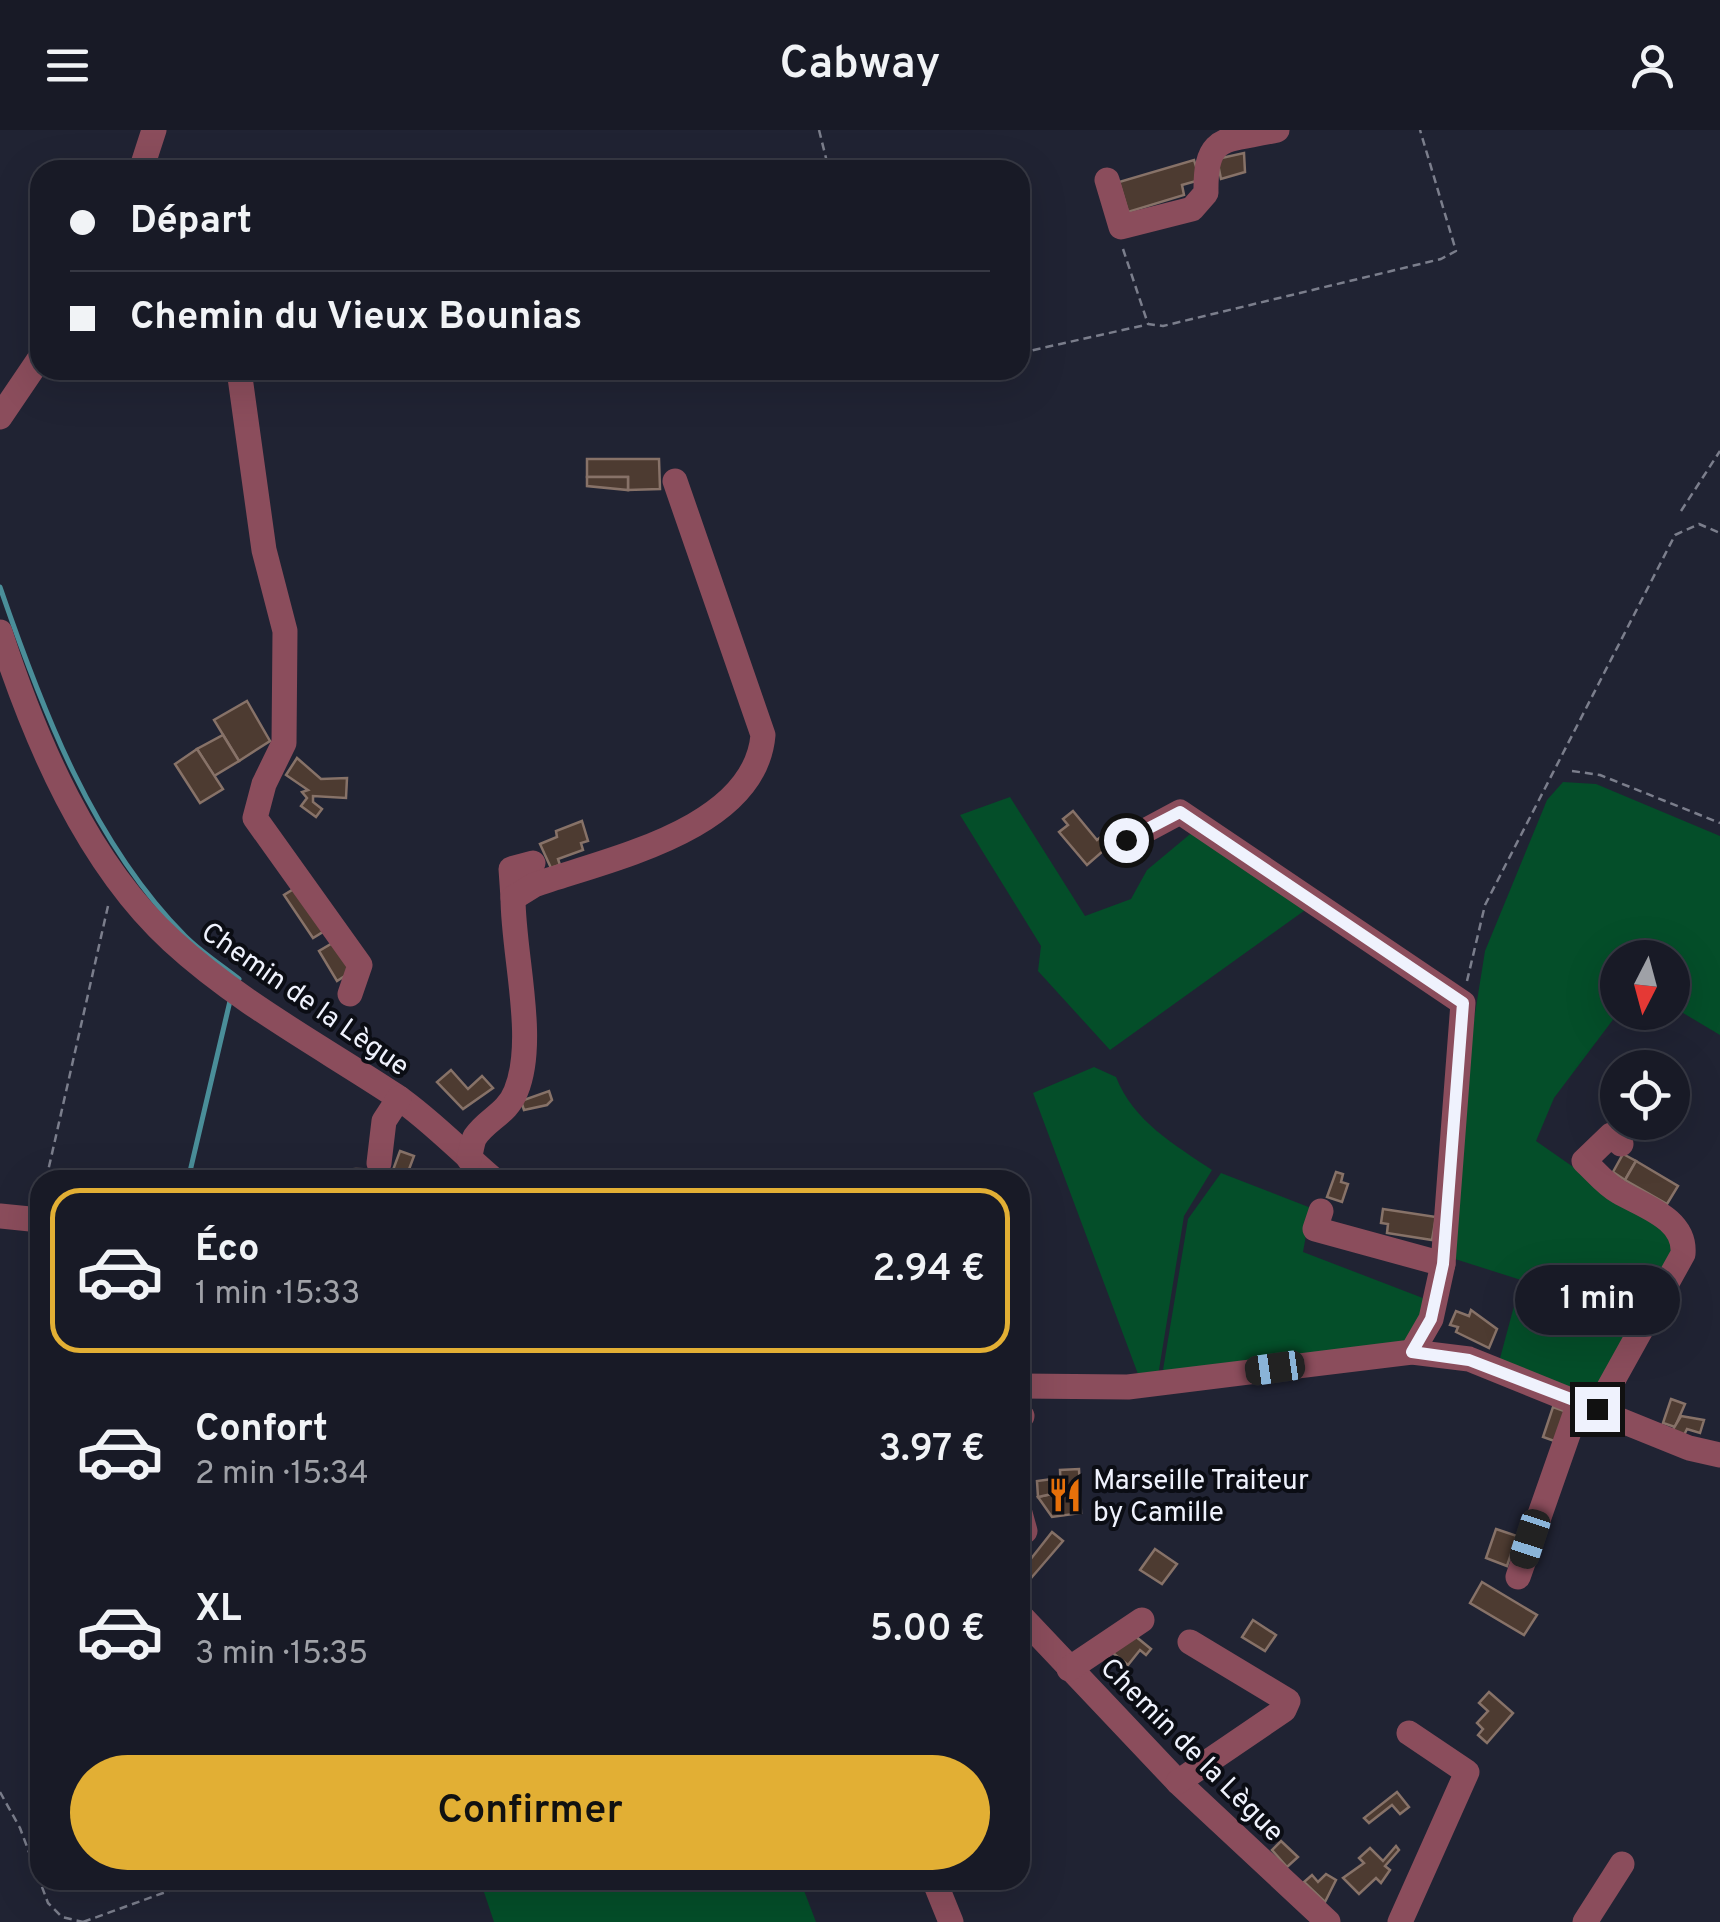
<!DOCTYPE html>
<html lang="fr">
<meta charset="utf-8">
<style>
:root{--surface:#181a26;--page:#252732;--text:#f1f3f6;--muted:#9fa1a7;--line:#363843;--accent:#e2af34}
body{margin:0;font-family:Overpass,sans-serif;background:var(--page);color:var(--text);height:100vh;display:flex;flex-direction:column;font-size:38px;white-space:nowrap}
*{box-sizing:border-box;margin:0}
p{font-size:32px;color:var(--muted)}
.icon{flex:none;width:55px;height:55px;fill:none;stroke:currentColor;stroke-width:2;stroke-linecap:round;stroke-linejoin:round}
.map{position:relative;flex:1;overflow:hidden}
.sheet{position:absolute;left:30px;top:1040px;width:1000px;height:720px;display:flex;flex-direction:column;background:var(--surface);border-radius:30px;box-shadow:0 10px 40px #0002,0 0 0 2px var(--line)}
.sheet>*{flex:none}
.top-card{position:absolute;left:30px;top:30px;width:1000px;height:220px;border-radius:30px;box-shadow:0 10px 40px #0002,0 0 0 2px var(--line);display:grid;align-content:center;height:220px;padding:0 40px;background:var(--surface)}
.needle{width:65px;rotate:186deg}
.tools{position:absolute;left:1600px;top:810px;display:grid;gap:20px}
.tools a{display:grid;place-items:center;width:90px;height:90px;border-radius:50%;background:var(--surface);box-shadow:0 10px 40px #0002,0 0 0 2px var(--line);font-size:50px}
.end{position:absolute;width:45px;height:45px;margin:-22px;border:12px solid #eff2fd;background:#111;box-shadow:0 0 0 5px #111}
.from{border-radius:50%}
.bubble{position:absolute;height:70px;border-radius:35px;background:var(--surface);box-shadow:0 10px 40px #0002,0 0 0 2px var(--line);font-size:32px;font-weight:600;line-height:70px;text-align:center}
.car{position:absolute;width:30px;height:60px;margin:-30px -15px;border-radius:12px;box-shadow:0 0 8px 2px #0007;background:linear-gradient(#222 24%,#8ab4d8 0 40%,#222 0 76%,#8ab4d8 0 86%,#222 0)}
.top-card b{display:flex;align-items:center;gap:35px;height:95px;font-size:38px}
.top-card b+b{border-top:2px solid var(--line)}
.top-card i{width:25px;height:25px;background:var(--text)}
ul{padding:18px 0 0;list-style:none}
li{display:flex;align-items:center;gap:30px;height:165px;margin:0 20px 15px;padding:0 20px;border:5px solid transparent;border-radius:30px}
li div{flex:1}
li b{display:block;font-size:38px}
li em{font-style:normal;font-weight:600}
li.active{border-color:var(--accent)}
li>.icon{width:90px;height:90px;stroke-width:1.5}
.button{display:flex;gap:20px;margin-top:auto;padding:20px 40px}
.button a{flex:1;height:115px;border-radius:60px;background:var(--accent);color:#111;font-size:40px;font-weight:600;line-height:115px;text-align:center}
header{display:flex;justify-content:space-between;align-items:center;height:130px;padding:0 40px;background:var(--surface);font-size:45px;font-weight:600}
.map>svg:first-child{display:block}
</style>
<header><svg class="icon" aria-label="menu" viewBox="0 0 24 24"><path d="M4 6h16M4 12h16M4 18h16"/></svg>Cabway<svg class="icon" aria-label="person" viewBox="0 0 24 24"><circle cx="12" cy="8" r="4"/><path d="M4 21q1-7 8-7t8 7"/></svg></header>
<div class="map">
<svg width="1720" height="1792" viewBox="0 0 1720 1792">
<rect width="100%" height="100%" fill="#202333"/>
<g fill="#044e29">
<path d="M 1563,652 L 1596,654 L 1720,706 L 1720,905 L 1673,877 L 1672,828 L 1618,828 L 1618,883 L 1554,968 L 1536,1011 L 1675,1108 L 1666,1142 L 1593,1270 L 1499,1232 L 1521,1150 L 1455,1129 L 1473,896 L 1485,821 L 1547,670 Z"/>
<path d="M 1010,667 L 1085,786 L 1131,769 L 1147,740 L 1195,700 L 1308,778 L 1110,920 L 1038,841 L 1041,816 L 960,685 Z"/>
<path d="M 1094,937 L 1116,947 C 1133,991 1175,1015 1212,1040 L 1184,1086 L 1158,1246 L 1138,1244 L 1033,963 Z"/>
<path d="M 1221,1043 L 1311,1078 L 1303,1122 L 1428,1170 L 1405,1217 L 1162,1246 L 1188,1089 Z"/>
<path d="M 480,1750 L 800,1750 L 816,1792 L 494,1792 Z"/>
</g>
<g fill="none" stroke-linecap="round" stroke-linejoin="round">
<g stroke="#4a8e99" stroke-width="5">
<path d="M 0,457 C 42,579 92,712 185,806 C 201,822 221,835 239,849"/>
<path d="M 188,1050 L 230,871"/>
</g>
</g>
<g fill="#4d3b31" stroke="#877268" stroke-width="2.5">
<path d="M 1244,23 L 1245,42 L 1221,49 L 1217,29 Z"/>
<path d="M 1194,30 L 1200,50 L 1182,55 L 1184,65 L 1128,82 L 1119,52 Z"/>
<path d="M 587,329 L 659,329 L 660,359 L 628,360 L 628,347 L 587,347 Z"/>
<path d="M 587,347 L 628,347 L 628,360 L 587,356 Z"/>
<path d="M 247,571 L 270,611 L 239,631 L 214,590 Z"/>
<path d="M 223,605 L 239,631 L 214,646 L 197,619 Z"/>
<path d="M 197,619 L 223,659 L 200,673 L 175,634 Z"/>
<path d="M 297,628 L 321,649 L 347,648 L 346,668 L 313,666 L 313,672 L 322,679 L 316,687 L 301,676 L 307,668 L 302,662 L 308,660 L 286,645 Z"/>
<path d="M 1073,681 L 1097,710 L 1102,706 L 1110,715 L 1087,735 L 1059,702 L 1068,695 L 1063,689 Z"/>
<path d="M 582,691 L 588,711 L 581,713 L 583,720 L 558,729 L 560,735 L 551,738 L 540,714 L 557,707 L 556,701 Z"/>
<path d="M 297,757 L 326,800 L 313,808 L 284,765 Z"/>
<path d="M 336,811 L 354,840 L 337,851 L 319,821 Z"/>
<path d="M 451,940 L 468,959 L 482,946 L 493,958 L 463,979 L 437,952 Z"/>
<path d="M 549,961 L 552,970 L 547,975 L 524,980 L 521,971 Z"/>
<path d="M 400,1021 L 414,1026 L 405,1050 L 396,1050 L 399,1042 L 393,1040 Z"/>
<path d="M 1623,1024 L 1636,1031 L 1625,1050 L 1613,1042 Z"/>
<path d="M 1636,1031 L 1678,1056 L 1667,1074 L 1625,1050 Z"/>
<path d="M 356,1039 L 387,1040 L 388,1050 L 345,1050 L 344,1040 Z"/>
<path d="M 1336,1042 L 1343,1044 L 1341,1052 L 1348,1054 L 1342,1072 L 1327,1067 Z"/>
<path d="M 1383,1079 L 1436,1087 L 1432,1110 L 1387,1103 L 1388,1094 L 1381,1093 Z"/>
<path d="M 1471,1180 L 1497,1199 L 1489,1218 L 1456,1202 L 1458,1197 L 1450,1195 L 1456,1181 L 1469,1186 Z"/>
<path d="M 1671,1269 L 1685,1274 L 1675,1297 L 1663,1293 Z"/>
<path d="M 1553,1277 L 1567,1282 L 1557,1312 L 1543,1307 Z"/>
<path d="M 1681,1286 L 1704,1290 L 1700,1303 L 1687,1299 L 1684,1305 L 1672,1301 Z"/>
<path d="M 1079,1339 L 1081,1383 L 1052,1387 L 1038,1367 L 1061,1362 L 1060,1340 Z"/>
<path d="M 1060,1348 L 1061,1362 L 1038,1367 L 1037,1351 Z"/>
<path d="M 1496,1399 L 1517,1406 L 1507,1436 L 1486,1428 Z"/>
<path d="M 1052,1402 L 1063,1411 L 1020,1461 L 1020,1421 L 1030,1430 Z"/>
<path d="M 1155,1419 L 1177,1434 L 1162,1454 L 1140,1440 Z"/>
<path d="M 1482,1452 L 1537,1485 L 1524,1505 L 1470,1473 Z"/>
<path d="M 1253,1490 L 1276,1505 L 1265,1521 L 1242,1507 Z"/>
<path d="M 1129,1501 L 1151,1519 L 1146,1525 L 1140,1520 L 1128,1535 L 1113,1523 Z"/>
<path d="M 1489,1562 L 1513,1583 L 1487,1613 L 1478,1605 L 1483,1599 L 1477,1593 L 1488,1581 L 1479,1573 Z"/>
<path d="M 1397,1662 L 1409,1677 L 1400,1684 L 1392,1675 L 1369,1693 L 1364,1688 Z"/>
<path d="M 1281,1711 L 1298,1727 L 1287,1737 L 1272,1720 Z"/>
<path d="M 1396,1716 L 1399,1720 L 1385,1736 L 1390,1740 L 1381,1753 L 1376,1748 L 1359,1764 L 1343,1748 L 1364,1733 L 1359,1728 L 1370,1718 L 1383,1731 Z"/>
<path d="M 1326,1744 L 1336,1750 L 1325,1772 L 1304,1752 L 1312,1745 L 1318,1752 Z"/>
</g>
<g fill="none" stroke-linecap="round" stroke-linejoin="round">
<g stroke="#7b7e8c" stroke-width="2.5" stroke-dasharray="8 5" stroke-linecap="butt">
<path d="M 819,0 L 829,40"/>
<path d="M 1123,119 L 1148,194 L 1163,196 L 1441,129 L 1456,121 L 1420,0"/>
<path d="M 1020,223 L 1145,195"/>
<path d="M 893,240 L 897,251 L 947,240"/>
<path d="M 1681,381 L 1720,321"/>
<path d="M 1572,641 L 1600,645 L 1720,693"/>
<path d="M 1467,851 L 1485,775 L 1675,405 L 1699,394 L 1720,403"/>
<path d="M 46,1050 L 108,776"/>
<path d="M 0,1662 L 20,1698 L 48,1773 L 62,1787 L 83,1792"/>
<path d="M 83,1792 L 199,1750"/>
</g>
<g stroke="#8b4d5c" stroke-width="25">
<path d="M 141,40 L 154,0"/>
<path d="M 1107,50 L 1121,97 L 1192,79 L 1206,63 C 1205,2 1225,12 1277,0"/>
<path d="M 239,240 L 264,420 L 285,501 L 284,613 L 264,654 L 255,688 L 360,835 L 350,864"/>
<path d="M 0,287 L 40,228"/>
<path d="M 0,502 C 35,610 87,733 172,811 C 238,872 322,917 396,966 C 431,990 462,1023 494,1050"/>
<path d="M 1126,711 L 1180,682 L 1463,873 L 1443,1134"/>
<path d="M 513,768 L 511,739 L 533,733"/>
<path d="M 469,1029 C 471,1023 472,1012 475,1007 C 487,989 507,984 516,961 C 537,910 513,824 513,768 L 534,755 C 608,729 755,700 763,605 L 675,351"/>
<path d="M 379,1033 L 384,991 L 399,968"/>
<path d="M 1321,1081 L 1315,1099 L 1443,1134 L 1431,1189 L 1412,1222"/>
<path d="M 0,1086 L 40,1090"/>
<path d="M 1020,1256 L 1128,1257 L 1412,1222 L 1469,1229 L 1689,1318 L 1720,1325"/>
<path d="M 1597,1279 L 1683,1124 C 1686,1089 1645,1077 1619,1062 C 1606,1055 1595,1041 1584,1031 L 1611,1005 L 1621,1014"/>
<path d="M 1020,1286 L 1022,1286"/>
<path d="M 1020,1383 L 1025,1401"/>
<path d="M 1518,1447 L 1579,1273"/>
<path d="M 1020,1485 L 1178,1652 L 1328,1792"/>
<path d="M 1069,1539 L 1142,1490"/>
<path d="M 1178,1652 L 1284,1580 L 1288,1571 L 1190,1512"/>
<path d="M 934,1750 L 951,1792"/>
<path d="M 1400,1792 L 1467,1642 L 1409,1603"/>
<path d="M 1585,1792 L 1622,1734"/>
</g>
</g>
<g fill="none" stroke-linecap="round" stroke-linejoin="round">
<path stroke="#eff2fd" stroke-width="12" d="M 1126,710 L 1180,682 L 1463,873 L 1443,1134 L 1431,1189 L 1412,1222 L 1469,1230 L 1597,1279"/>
</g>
<defs>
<g id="restaurant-bare" transform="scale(2.7)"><path d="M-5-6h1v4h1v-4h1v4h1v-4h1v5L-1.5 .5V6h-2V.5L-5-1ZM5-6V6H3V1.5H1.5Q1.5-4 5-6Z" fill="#e8710a" stroke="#0b0d14" stroke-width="2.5" paint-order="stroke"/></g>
</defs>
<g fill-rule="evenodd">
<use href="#restaurant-bare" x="1065" y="1365"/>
</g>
<g text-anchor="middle" stroke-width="8" stroke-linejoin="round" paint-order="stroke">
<g font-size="28" fill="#eff2fd" stroke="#0b0d14">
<text transform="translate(306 868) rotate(35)" y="10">Chemin de la Lègue</text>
<text transform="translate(1193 1619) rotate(45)" y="10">Chemin de la Lègue</text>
</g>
<g font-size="28" fill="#eff2fd" stroke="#0b0d14" text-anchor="start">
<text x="1093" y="1359">Marseille Traiteur<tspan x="1093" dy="32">by Camille</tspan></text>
</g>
</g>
</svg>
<div class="tools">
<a><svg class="needle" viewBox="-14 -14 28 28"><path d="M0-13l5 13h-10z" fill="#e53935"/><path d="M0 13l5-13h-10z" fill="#9fa1a7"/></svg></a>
<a><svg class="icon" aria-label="locate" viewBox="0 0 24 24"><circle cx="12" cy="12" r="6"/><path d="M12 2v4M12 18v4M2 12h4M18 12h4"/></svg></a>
</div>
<i class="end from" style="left:1126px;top:710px"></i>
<i class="end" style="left:1597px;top:1279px"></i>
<div class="bubble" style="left:1515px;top:1135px;width:165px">1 min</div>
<i class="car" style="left:1275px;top:1238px;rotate:262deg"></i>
<i class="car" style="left:1530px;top:1409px;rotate:198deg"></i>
<div class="top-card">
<b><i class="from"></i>Départ</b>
<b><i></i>Chemin du Vieux Bounias</b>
</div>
<section class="sheet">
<ul>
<li class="active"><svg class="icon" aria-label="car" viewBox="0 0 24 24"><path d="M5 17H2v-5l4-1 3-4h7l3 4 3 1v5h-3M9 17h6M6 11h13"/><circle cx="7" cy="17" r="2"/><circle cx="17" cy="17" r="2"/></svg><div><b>Éco</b><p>1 min · 15:33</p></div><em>2.94 €</em></li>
<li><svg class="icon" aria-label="car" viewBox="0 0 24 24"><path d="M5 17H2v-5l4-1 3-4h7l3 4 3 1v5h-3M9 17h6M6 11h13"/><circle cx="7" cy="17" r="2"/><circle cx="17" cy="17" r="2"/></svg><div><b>Confort</b><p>2 min · 15:34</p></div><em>3.97 €</em></li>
<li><svg class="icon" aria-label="car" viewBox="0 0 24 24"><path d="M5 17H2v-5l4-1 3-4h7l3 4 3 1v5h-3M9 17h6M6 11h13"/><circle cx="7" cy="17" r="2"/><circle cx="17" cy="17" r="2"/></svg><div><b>XL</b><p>3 min · 15:35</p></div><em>5.00 €</em></li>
</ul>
<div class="button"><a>Confirmer</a></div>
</section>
</div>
